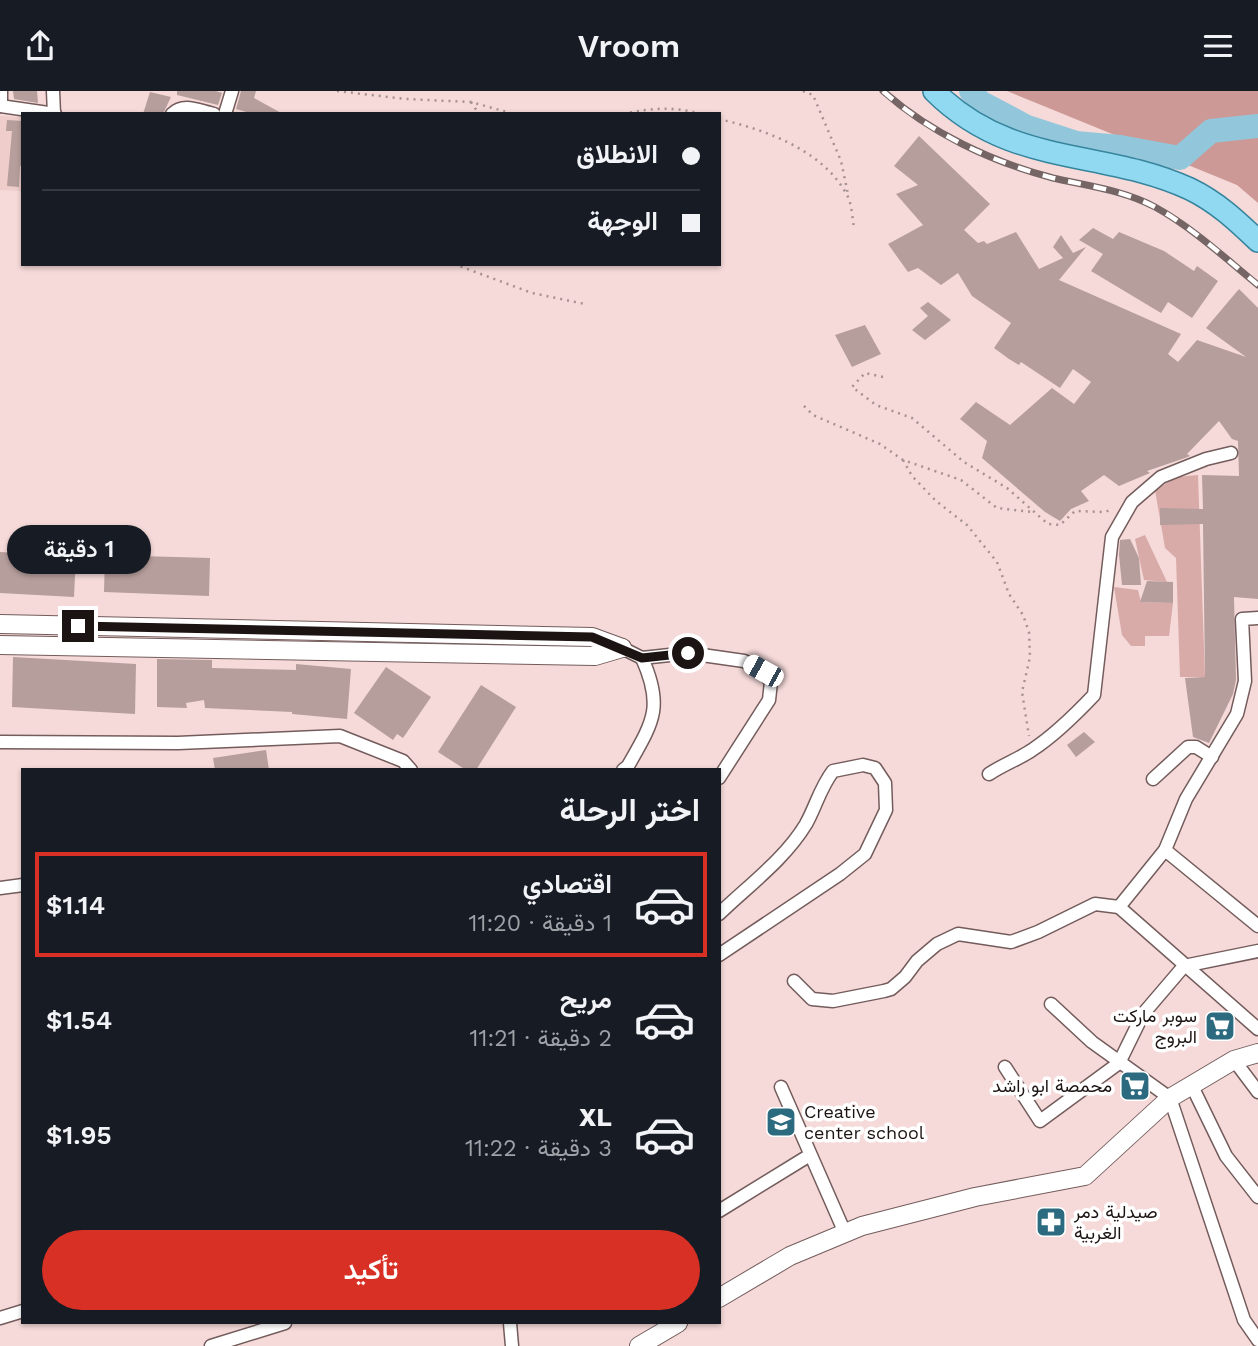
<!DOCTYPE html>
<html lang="ar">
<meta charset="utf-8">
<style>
:root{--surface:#171b24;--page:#20242c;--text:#f1f3f6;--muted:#9ea1a6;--line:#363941;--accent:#d93025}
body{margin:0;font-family:"Work Sans",Vazirmatn,sans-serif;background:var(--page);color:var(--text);direction:rtl;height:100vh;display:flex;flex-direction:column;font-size:26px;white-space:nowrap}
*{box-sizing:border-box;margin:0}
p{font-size:23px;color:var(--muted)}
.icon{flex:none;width:38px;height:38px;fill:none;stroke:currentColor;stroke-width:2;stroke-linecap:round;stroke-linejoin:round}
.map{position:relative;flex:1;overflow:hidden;direction:ltr}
.sheet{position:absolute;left:21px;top:677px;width:700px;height:556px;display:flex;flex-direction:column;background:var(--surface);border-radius:0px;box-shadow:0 2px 5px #0004;direction:rtl}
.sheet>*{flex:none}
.top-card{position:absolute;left:21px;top:21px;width:700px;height:154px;border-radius:0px;box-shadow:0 2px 5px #0004;direction:rtl;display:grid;align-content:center;height:154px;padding:0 21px;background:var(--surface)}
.end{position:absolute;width:32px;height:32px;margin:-16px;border:9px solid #1c1413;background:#fff;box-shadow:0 0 0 4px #fff}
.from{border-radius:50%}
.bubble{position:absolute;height:49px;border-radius:24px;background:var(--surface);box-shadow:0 2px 5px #0004;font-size:23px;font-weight:600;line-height:49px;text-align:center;direction:rtl}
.car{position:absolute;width:21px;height:42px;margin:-21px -10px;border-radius:9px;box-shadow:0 0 5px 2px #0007;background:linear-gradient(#fff 24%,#345 0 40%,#fff 0 76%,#345 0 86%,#fff 0)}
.top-card b{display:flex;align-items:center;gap:24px;height:66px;font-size:26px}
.top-card b+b{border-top:2px solid var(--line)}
.top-card i{width:18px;height:18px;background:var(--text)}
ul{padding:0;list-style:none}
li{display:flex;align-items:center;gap:21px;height:105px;margin:0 14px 10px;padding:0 7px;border:4px solid transparent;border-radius:0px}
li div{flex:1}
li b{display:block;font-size:26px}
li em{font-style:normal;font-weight:600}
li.active{border-color:var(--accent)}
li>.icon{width:63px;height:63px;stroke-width:1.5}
h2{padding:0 21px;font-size:32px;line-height:84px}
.primary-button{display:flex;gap:14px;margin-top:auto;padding:14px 21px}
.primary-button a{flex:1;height:80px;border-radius:42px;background:var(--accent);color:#fff;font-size:28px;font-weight:600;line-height:80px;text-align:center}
header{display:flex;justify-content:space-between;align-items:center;height:91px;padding:0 21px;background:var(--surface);font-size:32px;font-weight:600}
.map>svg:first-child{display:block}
</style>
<header><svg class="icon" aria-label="menu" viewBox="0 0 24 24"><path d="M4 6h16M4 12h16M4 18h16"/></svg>Vroom<svg class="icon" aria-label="share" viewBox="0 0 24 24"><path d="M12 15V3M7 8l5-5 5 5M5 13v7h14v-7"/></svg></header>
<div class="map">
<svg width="1258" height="1255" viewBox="0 0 1258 1255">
<rect width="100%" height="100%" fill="#f5dad9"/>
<path fill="#efcdca" d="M 0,25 L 23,26 L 23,100 L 0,99 Z"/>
<g fill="#d8aba8">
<path d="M 1198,384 L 1205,586 L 1180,586 L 1176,467 L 1165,457 L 1155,399 L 1177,386 Z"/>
<path d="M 1145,444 L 1167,491 L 1144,489 L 1135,448 Z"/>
<path d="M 1114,496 L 1138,499 L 1141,511 L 1173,512 L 1169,545 L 1145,545 L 1145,555 L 1131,555 L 1122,544 Z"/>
</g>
<path fill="#cc9996" d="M 1007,0 L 1258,0 L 1258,112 L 1237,94 Z"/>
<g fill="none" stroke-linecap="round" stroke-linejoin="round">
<path stroke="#92c7db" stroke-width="24" d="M 971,0 L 980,11 L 1027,36 L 1076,52 L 1120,56 L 1180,67 L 1211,40 L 1258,35"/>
</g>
<g fill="#b69e9c">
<path d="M 13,0 L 37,0 L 38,12 L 14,8 Z"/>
<path d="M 177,0 L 216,0 L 222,2 L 218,14 L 177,4 Z"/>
<path d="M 241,0 L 256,0 L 254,7 L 283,23 L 253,23 L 236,18 Z"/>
<path d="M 150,1 L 171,6 L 163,23 L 143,23 Z"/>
<path d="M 7,29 L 23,30 L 23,75 L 20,75 L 19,96 L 7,95 L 12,40 L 6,40 Z"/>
<path d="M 919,45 L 990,113 L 964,139 L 978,152 L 984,150 L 987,153 L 1016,141 L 1039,178 L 1063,167 L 1053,156 L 1061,144 L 1073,162 L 1086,156 L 1059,189 L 1181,243 L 1168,263 L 1178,271 L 1197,249 L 1246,266 L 1206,237 L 1239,198 L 1258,217 L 1258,508 L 1234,506 L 1236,589 L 1233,603 L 1209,652 L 1193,646 L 1185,587 L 1205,586 L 1203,433 L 1160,434 L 1160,417 L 1203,418 L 1202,384 L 1239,385 L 1238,350 L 1232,348 L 1219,330 L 1187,363 L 1190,365 L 1185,367 L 1147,380 L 1150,382 L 1119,395 L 1104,384 L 1081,400 L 1089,410 L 1071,418 L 1060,430 L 1045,421 L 982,367 L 987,350 L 960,328 L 976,311 L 1010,334 L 1052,297 L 1074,313 L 1091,291 L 1073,278 L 1060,297 L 1021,271 L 1019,274 L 1009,268 L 994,257 L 1011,232 L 972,205 L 958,182 L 941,194 L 918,177 L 908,181 L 888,153 L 923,134 L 896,103 L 918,94 L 894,75 Z"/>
<path d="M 1093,137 L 1113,148 L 1119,141 L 1164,160 L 1194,180 L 1197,175 L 1218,190 L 1192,227 L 1168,211 L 1161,222 L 1091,180 L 1103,163 L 1079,149 Z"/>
<path d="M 928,211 L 951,229 L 925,249 L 912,239 L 928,225 L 920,217 Z"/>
<path d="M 865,234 L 881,263 L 852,276 L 835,244 Z"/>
<path d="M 1130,448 L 1139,467 L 1141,494 L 1122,494 L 1119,464 L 1120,449 Z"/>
<path d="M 0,461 L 76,465 L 74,506 L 0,502 Z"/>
<path d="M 105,464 L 210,467 L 209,505 L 104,501 Z"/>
<path d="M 1147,490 L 1173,491 L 1173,512 L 1140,511 Z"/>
<path d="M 13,566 L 136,573 L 135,623 L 12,616 Z"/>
<path d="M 157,568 L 212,569 L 212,577 L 296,579 L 296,573 L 351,578 L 347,628 L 292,623 L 292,621 L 205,617 L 204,609 L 186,612 L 187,617 L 157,616 Z"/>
<path d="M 386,576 L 431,606 L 403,647 L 397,643 L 393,649 L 354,622 Z"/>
<path d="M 481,594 L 516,616 L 476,679 L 466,679 L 438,661 Z"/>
<path d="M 1084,641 L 1095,651 L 1076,666 L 1067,654 Z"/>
<path d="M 266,659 L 269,679 L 215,679 L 213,667 Z"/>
</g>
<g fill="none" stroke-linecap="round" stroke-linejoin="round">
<g stroke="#735c5b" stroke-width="15">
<g id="street">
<path d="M 1,0 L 1,15"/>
<path d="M 53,0 L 54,23"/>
<path d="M 0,15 L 55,23"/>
<path d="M 172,23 C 184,11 199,20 214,23"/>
<path d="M 225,23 L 232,0"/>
<path d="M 622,557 L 642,567 L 688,562 L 744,570 L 763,580 L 771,591 L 769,609 L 719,687"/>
<path d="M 0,651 L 178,652 L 340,645 L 403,670 L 411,679"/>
<path d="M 623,679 L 628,675 C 653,631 664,616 642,567"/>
<path d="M 989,683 C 1004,673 1019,668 1032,659 C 1055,644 1076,623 1094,604 L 1112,446 L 1132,411 L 1161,386 L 1206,368 L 1231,362"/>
<path d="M 1153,688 L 1188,656 L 1196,656 L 1212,666"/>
<path d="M 1165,759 L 1258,835"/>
<path d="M 0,797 L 23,794"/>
<path d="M 1119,816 L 1258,938"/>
<path d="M 719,823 C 748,795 785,768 806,733 C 816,715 820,697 833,680 L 863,674 L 875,677 L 885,692 L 886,719 L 865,763 L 840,783 L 719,864"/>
<path d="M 794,890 L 812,908 L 833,910 L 884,900 L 891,898 L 905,886 L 917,870 L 937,853 L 958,843 L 1011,851 L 1038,841 L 1095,813 L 1119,816 L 1165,759 L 1186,708 L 1237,623 L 1245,590 L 1242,528 L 1258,527"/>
<path d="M 1051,913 L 1092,951 L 1170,1007 L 1244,1229 L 1258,1249"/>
<path d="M 1234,969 L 1258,1001"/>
<path d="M 1005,976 L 1040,1030 L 1119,972 L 1143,923 L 1184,875 L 1258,860"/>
<path d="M 1191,993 L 1226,1065 L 1258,1106"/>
<path d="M 781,996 L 845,1142"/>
<path d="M 719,1120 L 810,1064"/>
<path d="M 0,1227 L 23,1220"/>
<path d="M 510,1232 L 512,1255"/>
<path d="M 211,1255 L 285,1232"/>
</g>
</g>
<g stroke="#735c5b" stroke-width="20">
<g id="secondary">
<path d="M 0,533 L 592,546 L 622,557"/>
<path d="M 0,554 L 595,565 L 622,557"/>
<path d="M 719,1207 L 790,1165 L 862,1135 L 975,1106 L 1085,1085 L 1170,1007 L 1234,969 L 1258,962"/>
<path d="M 639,1255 L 678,1232"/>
</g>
</g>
<g stroke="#37849d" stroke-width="24">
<path id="primary" d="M 934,0 C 1011,77 1101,57 1190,98 C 1217,111 1237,130 1258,150"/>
</g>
<g stroke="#a59190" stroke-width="2.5" stroke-dasharray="2 5" stroke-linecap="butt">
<path d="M 337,0 L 406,8 L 471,11 L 514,23"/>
<path d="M 803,0 L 813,4 L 841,70 L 848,103"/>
<path d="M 471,11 L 479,23"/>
<path d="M 623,23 C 651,17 674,15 701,23"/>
<path d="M 719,28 C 766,39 823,59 847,104 C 852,113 852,126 854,136"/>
<path d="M 454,173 L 532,202 L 585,213"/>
<path d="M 883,286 L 865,282 L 852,296 L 876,314 L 912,327 L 964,371 L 1007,397 L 1048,433 L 1060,434 L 1075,420 L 1105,421 L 1112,418"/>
<path d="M 804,315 L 813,324 L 880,353 L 903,369 L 961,389 L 997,417 L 1032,421"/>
<path d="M 903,369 L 912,385 L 936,410 L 967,434 L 997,471 L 1009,503 L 1023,524 L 1029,541 L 1030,566 L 1022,601 L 1029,645"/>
</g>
<use href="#street" stroke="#fff" stroke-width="12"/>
<use href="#secondary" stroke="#fff" stroke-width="18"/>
<use href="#primary" stroke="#90d9f1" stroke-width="21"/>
<g stroke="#756564" stroke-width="7">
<path id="rail" d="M 883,0 C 930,42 992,71 1053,87 C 1088,95 1123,99 1155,116 C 1193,137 1225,167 1258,194"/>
</g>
<use href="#rail" stroke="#fff" stroke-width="4.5" stroke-dasharray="13" stroke-linecap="butt"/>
</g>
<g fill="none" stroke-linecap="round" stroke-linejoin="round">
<path stroke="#1c1413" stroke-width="9" d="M 78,535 L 592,546 L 642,567 L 688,562"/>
</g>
<defs>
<g id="supermarket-square" transform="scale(1.575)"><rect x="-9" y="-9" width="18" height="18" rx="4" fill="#2b6a7f" stroke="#fff"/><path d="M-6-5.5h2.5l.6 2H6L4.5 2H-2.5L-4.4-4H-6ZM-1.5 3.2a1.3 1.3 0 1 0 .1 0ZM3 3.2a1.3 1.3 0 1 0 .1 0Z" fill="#fff"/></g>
<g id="school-square" transform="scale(1.575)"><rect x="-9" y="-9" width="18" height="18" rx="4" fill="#2b6a7f" stroke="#fff"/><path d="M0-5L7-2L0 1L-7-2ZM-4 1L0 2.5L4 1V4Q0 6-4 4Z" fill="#fff"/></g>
<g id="pharmacy-square" transform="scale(1.575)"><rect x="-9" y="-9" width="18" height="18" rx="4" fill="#2b6a7f" stroke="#fff"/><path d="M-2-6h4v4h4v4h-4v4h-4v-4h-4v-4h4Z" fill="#fff"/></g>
</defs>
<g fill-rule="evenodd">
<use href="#supermarket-square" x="1220" y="935"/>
<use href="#supermarket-square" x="1135" y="995"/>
<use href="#school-square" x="781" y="1031"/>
<use href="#pharmacy-square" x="1051" y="1131"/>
</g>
<g text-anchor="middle" stroke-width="7" stroke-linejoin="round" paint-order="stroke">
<g font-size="18" fill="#1c1413" stroke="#fff" text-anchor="end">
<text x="1197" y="931">سوبر ماركت<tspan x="1197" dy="21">البروج</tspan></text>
<text x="1112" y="1001">محمصة ابو راشد</text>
<text x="804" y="1027" text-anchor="start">Creative<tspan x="804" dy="21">center school</tspan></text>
<text x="1074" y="1127" text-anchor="start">صيدلية دمر<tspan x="1074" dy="21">الغربية</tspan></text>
</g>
</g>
</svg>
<i class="end from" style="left:688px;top:562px"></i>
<i class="end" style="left:78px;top:535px"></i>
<div class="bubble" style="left:7px;top:434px;width:144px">1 دقيقة</div>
<i class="car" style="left:763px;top:580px;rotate:299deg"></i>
<div class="top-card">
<b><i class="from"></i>الانطلاق</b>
<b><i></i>الوجهة</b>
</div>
<section class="sheet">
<h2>اختر الرحلة</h2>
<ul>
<li class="active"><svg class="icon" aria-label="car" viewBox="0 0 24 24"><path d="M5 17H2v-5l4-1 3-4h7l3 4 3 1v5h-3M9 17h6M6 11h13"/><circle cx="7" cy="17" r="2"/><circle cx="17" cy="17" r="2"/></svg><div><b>اقتصادي</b><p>1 دقيقة · 11:20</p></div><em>$1.14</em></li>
<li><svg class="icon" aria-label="car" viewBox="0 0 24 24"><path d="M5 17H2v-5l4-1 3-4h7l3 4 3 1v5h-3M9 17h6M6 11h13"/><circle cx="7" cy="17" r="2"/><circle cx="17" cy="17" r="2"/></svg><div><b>مريح</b><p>2 دقيقة · 11:21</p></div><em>$1.54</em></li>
<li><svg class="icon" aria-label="car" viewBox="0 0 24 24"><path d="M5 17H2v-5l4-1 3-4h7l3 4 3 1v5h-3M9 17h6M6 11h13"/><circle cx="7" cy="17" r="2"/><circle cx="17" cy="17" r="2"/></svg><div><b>XL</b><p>3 دقيقة · 11:22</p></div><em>$1.95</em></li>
</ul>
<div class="primary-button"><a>تأكيد</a></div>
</section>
</div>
